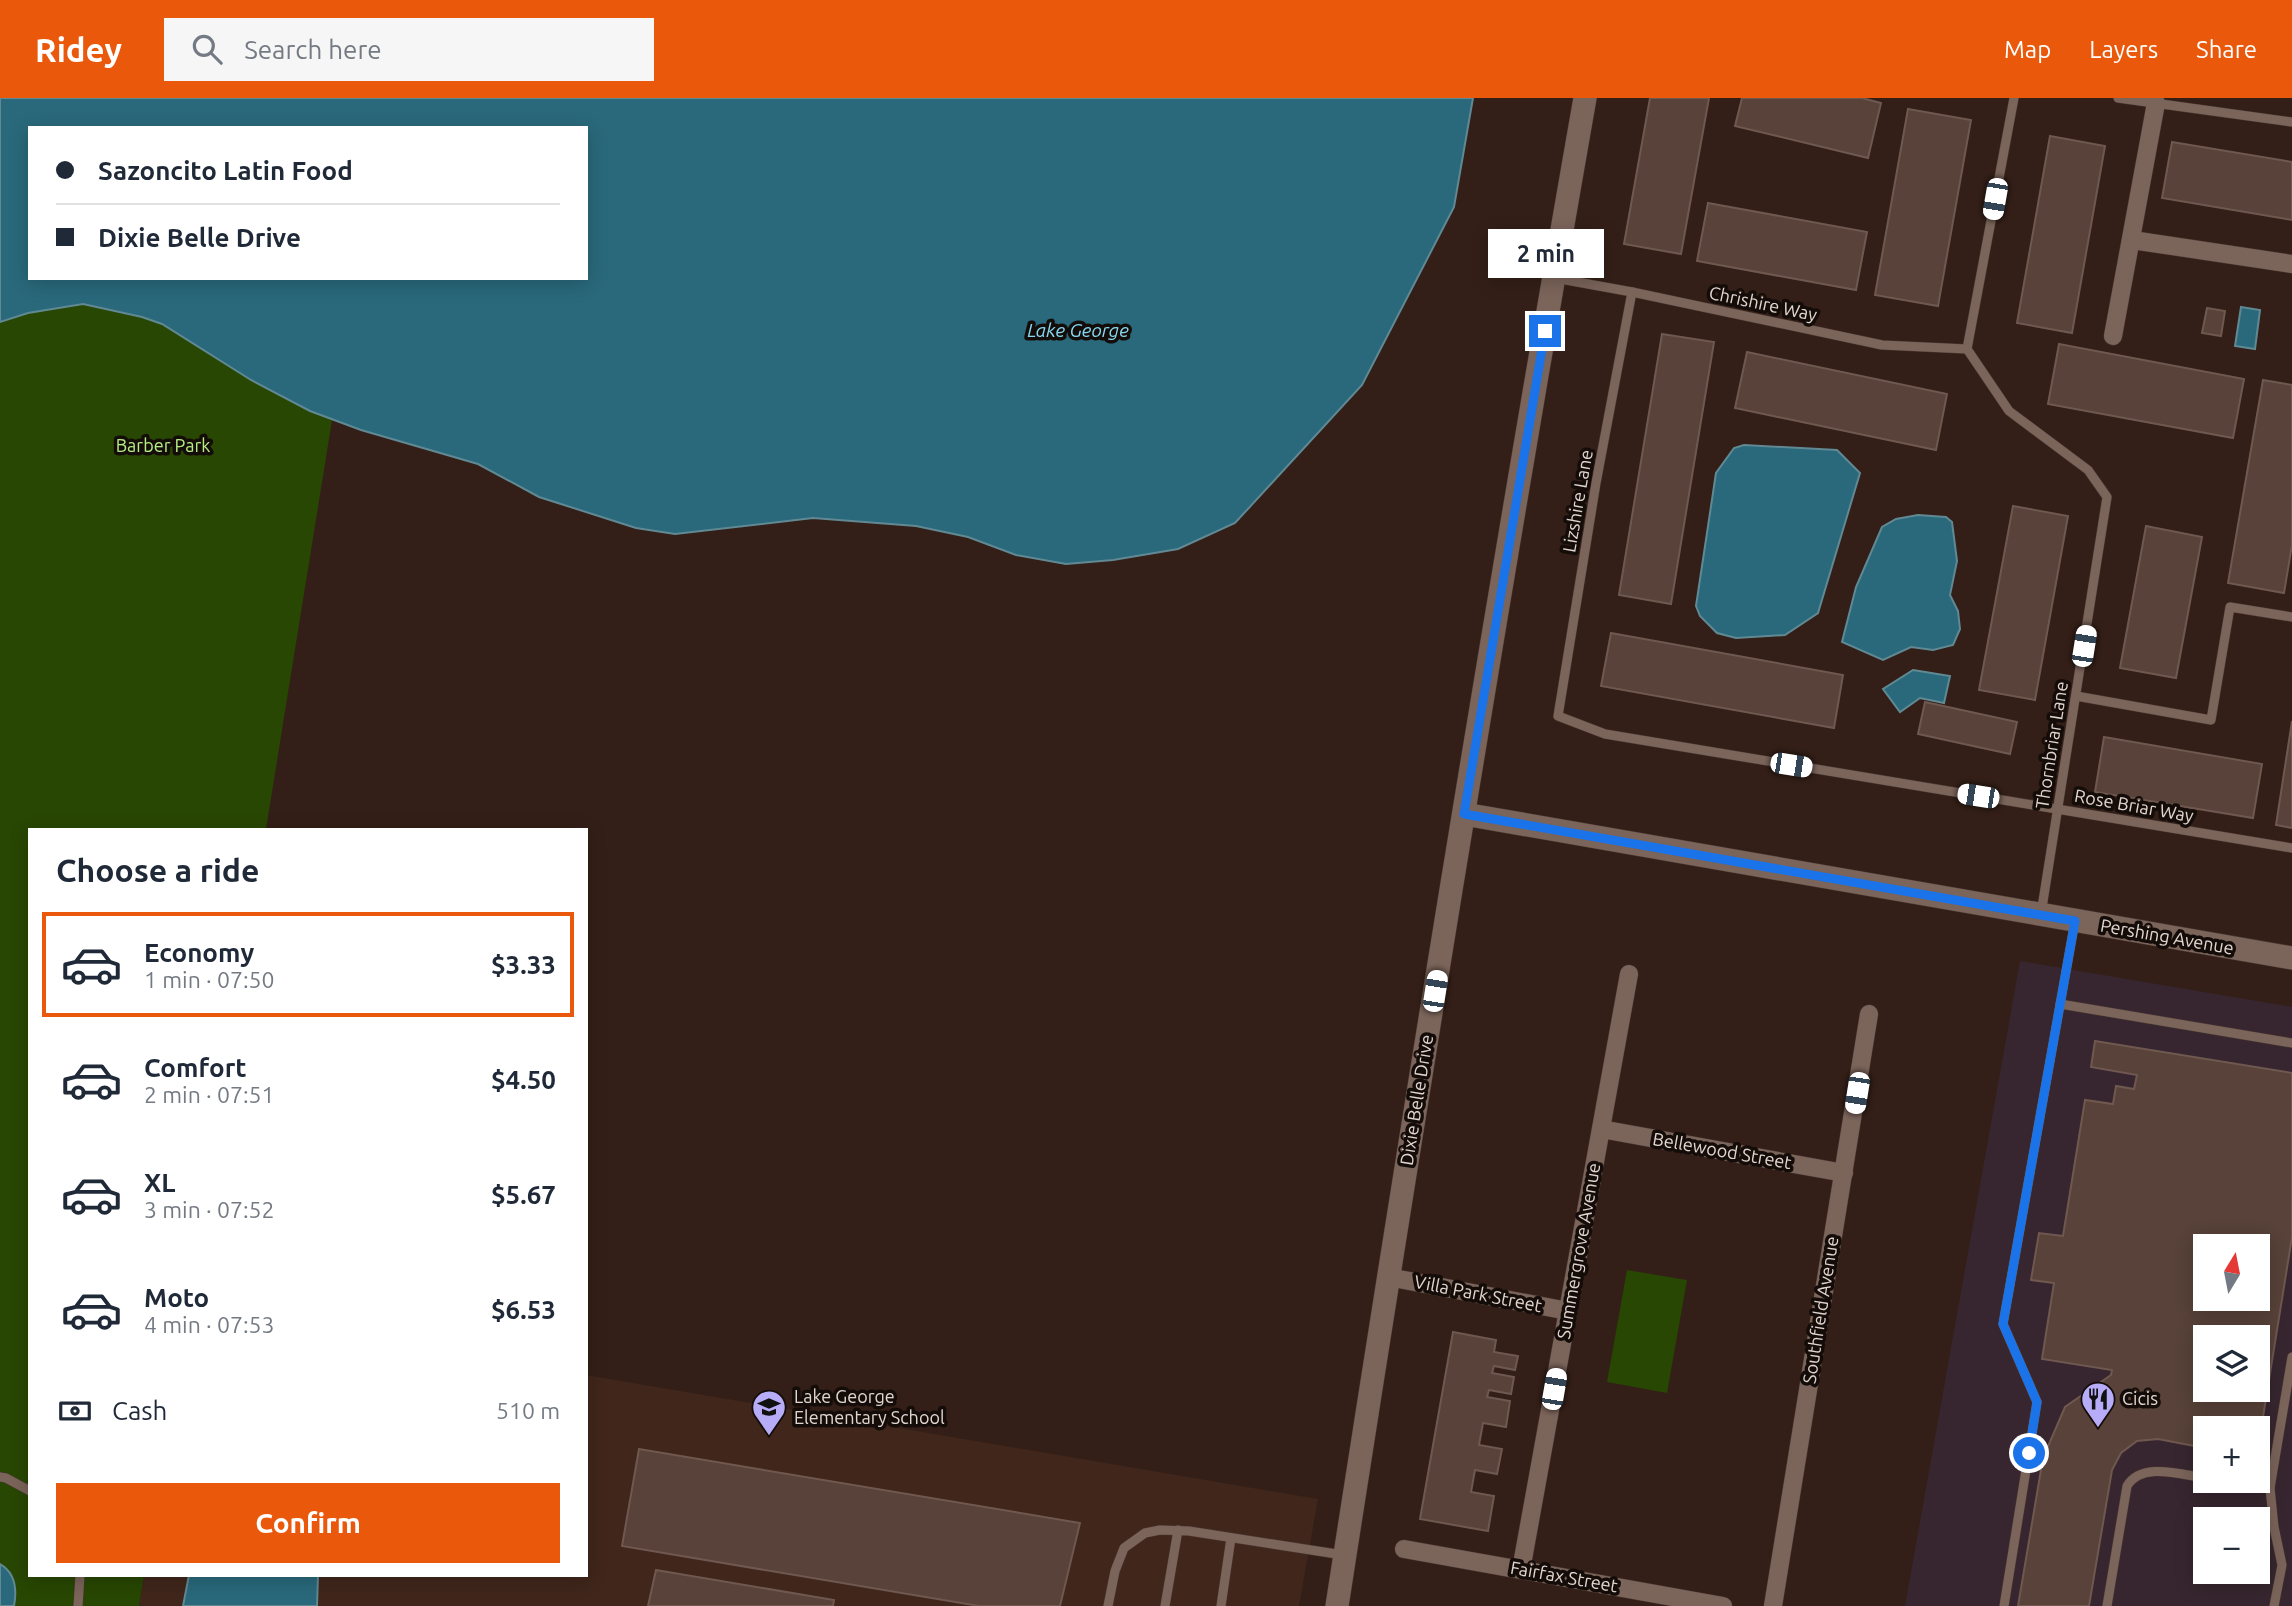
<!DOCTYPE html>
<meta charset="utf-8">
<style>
:root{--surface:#fff;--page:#f6f6f7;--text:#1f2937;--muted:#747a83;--line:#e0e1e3;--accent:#ea580c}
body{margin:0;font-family:Ubuntu,sans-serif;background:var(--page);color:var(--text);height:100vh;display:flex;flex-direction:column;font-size:26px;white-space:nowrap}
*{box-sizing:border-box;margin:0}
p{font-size:23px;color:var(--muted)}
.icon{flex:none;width:38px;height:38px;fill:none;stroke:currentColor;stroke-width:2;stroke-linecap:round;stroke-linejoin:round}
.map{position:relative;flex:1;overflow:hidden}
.sheet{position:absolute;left:28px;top:730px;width:560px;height:749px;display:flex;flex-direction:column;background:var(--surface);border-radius:0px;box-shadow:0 4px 18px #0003}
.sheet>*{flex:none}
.top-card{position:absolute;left:28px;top:28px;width:560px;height:154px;border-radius:0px;box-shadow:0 4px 18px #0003;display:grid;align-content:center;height:154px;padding:0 28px;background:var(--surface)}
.needle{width:46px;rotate:10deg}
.fabs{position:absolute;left:2193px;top:1136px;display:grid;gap:14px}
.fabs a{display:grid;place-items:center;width:77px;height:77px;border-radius:0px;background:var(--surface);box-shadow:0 4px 18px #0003;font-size:35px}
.end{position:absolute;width:32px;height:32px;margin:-16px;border:9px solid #1a73e8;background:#fff;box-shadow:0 0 0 4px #fff}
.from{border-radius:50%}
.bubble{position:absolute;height:49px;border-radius:0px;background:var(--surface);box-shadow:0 4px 18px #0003;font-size:23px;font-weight:700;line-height:49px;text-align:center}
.car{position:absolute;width:21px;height:42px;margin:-21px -10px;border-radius:9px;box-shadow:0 0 5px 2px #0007;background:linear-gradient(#fff 24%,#345 0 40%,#fff 0 76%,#345 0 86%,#fff 0)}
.top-card b{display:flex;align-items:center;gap:24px;height:66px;font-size:26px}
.top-card b+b{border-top:2px solid var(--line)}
.top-card i{width:18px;height:18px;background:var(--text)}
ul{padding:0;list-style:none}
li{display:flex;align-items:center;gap:21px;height:105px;margin:0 14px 10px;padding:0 14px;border:4px solid transparent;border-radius:0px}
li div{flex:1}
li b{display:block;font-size:26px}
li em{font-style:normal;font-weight:700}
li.selected{border-color:var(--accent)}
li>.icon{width:63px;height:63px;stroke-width:1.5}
h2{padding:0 28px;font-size:32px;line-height:84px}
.pay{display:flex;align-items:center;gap:18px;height:77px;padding:0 28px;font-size:26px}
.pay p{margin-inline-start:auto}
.primary-button{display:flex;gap:14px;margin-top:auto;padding:14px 28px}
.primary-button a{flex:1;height:80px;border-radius:0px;background:var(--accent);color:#fff;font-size:28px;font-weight:700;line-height:80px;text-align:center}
header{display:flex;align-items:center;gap:42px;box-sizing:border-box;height:98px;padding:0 35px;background:var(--accent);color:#fff}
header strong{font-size:33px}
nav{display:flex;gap:38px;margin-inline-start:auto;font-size:24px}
.search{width:490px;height:63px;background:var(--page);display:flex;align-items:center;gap:18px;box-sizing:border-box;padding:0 24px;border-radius:0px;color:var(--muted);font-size:26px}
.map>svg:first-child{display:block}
</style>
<header>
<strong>Ridey</strong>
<div class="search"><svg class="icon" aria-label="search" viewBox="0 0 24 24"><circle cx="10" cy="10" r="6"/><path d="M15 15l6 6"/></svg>Search here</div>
<nav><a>Map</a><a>Layers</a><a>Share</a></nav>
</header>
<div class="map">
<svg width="2292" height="1508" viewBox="0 0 2292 1508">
<rect width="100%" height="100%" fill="#331f17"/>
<path fill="#37262f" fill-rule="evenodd" d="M 2020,863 L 2292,909 L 2292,1508 L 1905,1508 ZM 2205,1148 L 2258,1148 L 2258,1200 L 2205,1200 ZM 2205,1239 L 2258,1239 L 2258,1292 L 2205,1292 ZM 2205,1330 L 2258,1330 L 2258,1382 L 2205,1382 ZM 2205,1421 L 2258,1421 L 2258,1474 L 2205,1474 Z"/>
<path fill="#40261b" d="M 586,1277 L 1318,1401 L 1299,1508 L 139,1508 L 144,1477 L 586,1477 Z"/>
<g fill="#284702">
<path d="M 0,0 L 30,30 L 30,180 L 355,180 L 266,731 L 30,732 L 30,1477 L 144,1477 L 139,1508 L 0,1508 Z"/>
<path d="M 1627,1172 L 1687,1182 L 1667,1295 L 1607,1284 Z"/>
</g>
<g fill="#29697b" stroke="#608994" stroke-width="2" fill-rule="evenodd">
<path d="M 0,0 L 1473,0 L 1454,109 L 1362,287 L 1235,425 L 1178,451 L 1113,462 L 1066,466 L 1016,457 L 968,439 L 916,428 L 813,420 L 675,436 L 636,430 L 539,399 L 478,366 L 361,332 L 310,313 L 251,282 L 162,226 L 142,219 L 83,206 L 28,215 L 0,224 ZM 30,30 L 586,30 L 586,180 L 30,180 Z"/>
<path d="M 2241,209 L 2260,212 L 2255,251 L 2235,248 Z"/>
<path d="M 1744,347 L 1837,352 L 1860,375 L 1818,515 L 1785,537 L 1736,540 L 1717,535 L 1700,518 L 1696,508 L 1716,375 L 1734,350 Z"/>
<path d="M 1918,417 L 1946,419 L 1952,424 L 1957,463 L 1950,497 L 1958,513 L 1960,531 L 1953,547 L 1933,552 L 1911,549 L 1883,562 L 1842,544 L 1856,489 L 1882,429 L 1896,421 Z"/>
<path d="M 1913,572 L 1950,578 L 1944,605 L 1920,600 L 1900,614 L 1883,591 Z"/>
<path d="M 0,1466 C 16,1475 17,1492 14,1508 L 0,1508 Z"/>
<path d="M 189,1477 L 318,1477 L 317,1508 L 183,1508 Z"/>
</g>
<g fill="#584239" stroke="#6f584f" stroke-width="2" fill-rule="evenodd">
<path d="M 1650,0 L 1709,0 L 1681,156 L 1624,146 Z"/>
<path d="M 1742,0 L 1862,0 L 1881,5 L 1868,60 L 1735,28 Z"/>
<path d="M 1908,11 L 1971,22 L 1938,208 L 1875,197 Z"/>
<path d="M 2050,38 L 2105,48 L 2072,235 L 2017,225 Z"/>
<path d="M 2172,44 L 2292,64 L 2292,122 L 2162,100 Z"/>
<path d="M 1708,105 L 1867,134 L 1856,192 L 1697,163 Z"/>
<path d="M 2207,210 L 2225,213 L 2221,238 L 2202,235 Z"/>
<path d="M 1662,236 L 1714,244 L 1671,506 L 1619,497 Z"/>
<path d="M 2059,246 L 2244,281 L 2233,340 L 2048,306 Z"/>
<path d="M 1747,254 L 1947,296 L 1936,352 L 1735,310 Z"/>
<path d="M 2263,282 L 2292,287 L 2292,447 L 2284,495 L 2228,485 Z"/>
<path d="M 2013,408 L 2068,418 L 2035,602 L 1979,592 Z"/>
<path d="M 2146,428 L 2202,439 L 2176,580 L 2120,570 Z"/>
<path d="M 1611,535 L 1843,577 L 1834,630 L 1601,588 Z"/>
<path d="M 1925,604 L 2017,624 L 2010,656 L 1918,636 Z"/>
<path d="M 2292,623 L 2292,730 L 2276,727 Z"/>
<path d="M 2104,639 L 2262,666 L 2253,720 L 2095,694 Z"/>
<path d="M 2095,943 L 2292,975 L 2292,1139 L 2258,1350 L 2258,1330 L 2205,1330 L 2205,1350 L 2158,1341 L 2137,1343 L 2121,1355 L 2112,1372 L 2089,1508 L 2018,1508 L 2043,1360 L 2065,1309 L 2111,1277 L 2112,1272 L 2042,1261 L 2054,1185 L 2031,1182 L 2039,1135 L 2063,1138 L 2085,1002 L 2113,1006 L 2116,988 L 2134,991 L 2137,977 L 2091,969 ZM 2205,1148 L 2258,1148 L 2258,1200 L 2205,1200 ZM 2205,1239 L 2258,1239 L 2258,1292 L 2205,1292 Z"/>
<path d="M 1453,1234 L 1496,1242 L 1494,1254 L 1518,1258 L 1515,1272 L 1494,1268 L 1492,1275 L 1514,1279 L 1511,1296 L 1489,1292 L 1487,1299 L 1510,1303 L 1506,1329 L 1483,1325 L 1479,1347 L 1502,1351 L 1497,1376 L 1475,1372 L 1471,1394 L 1494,1398 L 1488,1433 L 1420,1421 Z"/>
<path d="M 639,1351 L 1080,1425 L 1060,1508 L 979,1508 L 622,1448 Z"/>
<path d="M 656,1472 L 834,1502 L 833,1508 L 648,1508 Z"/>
</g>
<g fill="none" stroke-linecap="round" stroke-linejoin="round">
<g stroke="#4a3934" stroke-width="10">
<g id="service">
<path d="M 2014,0 L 1967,251 L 2009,313 L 2088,372 L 2107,399 L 2041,816"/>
<path d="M 2118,0 L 2292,24"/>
<path d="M 1555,180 L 1632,194 L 1882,247 L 1967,251"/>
<path d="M 1632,194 L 1596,385 L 1558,618 L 1605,636 L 2292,750"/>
<path d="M 2076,598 L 2211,622 L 2230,509 L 2292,519"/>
<path d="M 2060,906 L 2292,945"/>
<path d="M 0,1379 L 6,1380 L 30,1393"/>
<path d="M 2221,1382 L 2270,1390"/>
<path d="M 78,1508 L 80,1477"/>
<path d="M 1108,1508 L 1115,1473 L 1124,1450 L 1145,1435 L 1160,1432 L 1189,1433 L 1343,1457"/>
<path d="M 1165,1508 L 1178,1432"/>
<path d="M 1221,1508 L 1231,1440"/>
<path d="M 2004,1508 L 2037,1304 L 2003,1226 L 2075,823"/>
<path d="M 2107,1508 L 2127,1388 C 2142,1363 2182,1377 2205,1380"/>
<path d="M 2274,1508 L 2282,1467 L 2274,1429 L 2270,1390 L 2292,1259"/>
</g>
</g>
<g stroke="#4a3934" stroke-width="19">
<g id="minor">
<path d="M 2132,142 L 2292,166"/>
<path d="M 2113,238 L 2156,5"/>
<path d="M 1601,1031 L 1844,1075"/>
<path d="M 1388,1179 L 1568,1213"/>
<path d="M 1404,1451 L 1723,1508"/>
<path d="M 1521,1472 L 1629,876"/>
<path d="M 1773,1508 L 1869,916"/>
</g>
</g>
<g stroke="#4a3934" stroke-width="24">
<g id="tertiary">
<path d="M 1464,716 L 2292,860"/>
<path d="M 1337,1508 C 1415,1005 1497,502 1585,0"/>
</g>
</g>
<use href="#service" stroke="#7b645a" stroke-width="9"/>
<use href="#minor" stroke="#7b645a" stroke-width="18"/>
<use href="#tertiary" stroke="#7b645a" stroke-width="23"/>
</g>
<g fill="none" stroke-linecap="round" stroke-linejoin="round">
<path stroke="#1a73e8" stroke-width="9" d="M 1545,233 L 1464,716 L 2075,823 L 2003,1226 L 2037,1304 L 2029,1355"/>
</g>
<defs>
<g id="restaurant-pin" transform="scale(1.75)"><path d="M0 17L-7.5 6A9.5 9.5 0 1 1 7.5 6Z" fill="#b6acf8" stroke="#140c08"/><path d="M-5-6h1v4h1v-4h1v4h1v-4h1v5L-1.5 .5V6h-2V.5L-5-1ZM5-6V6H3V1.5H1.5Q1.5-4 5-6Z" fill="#111"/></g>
<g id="school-pin" transform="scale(1.75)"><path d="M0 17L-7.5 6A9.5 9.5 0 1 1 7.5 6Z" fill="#b6acf8" stroke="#140c08"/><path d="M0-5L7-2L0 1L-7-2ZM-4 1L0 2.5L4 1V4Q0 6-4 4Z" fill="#111"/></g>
</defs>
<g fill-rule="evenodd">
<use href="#restaurant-pin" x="2098" y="1301"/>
<use href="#school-pin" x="769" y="1309"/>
</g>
<g text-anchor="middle" stroke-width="7" stroke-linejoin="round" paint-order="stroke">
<g font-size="18" fill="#e2d5cf" stroke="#140c08">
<text transform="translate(1763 206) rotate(12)" y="6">Chrishire Way</text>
<text transform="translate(1578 403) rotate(-80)" y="6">Lizshire Lane</text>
<text transform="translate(2052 647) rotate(-81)" y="6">Thornbriar Lane</text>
<text transform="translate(2134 708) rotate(10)" y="6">Rose Briar Way</text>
<text transform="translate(2167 839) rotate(10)" y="6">Pershing Avenue</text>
<text transform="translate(1417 1002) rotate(-81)" y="6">Dixie Belle Drive</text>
<text transform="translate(1722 1053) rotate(10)" y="6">Bellewood Street</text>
<text transform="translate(1579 1153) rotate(-80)" y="6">Summergrove Avenue</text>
<text transform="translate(1478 1196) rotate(11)" y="6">Villa Park Street</text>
<text transform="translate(1821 1212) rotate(-81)" y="6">Southfield Avenue</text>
<text transform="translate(1564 1479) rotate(10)" y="6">Fairfax Street</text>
</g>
<g font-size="18" fill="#b5ee85" stroke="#140c08">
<text x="163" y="354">Barber Park</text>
</g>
<g font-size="18" fill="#e2d5cf" stroke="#140c08" text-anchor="start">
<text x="794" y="1305">Lake George<tspan x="794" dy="21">Elementary School</tspan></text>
<text x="2122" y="1307">Cicis</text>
</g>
<g font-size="19" font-style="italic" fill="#86d9f3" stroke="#140c08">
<text x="1078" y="239">Lake George</text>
</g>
</g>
</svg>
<div class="fabs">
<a><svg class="needle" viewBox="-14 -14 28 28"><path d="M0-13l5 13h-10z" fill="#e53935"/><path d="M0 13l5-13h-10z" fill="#747a83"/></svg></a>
<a><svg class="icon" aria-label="layers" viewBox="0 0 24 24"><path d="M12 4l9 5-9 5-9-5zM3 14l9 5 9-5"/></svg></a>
<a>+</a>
<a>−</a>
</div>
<i class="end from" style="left:2029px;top:1355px"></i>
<i class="end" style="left:1545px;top:233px"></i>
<div class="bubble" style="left:1488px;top:131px;width:116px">2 min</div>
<i class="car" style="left:1995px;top:101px;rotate:190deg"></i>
<i class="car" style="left:2084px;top:548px;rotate:9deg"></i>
<i class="car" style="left:1791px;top:667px;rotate:99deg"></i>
<i class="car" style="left:1978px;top:698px;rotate:279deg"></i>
<i class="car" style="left:1435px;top:893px;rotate:9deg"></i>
<i class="car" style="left:1857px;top:995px;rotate:189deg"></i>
<i class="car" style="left:1554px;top:1291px;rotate:10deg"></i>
<div class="top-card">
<b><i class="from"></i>Sazoncito Latin Food</b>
<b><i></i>Dixie Belle Drive</b>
</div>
<section class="sheet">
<h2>Choose a ride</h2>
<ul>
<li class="selected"><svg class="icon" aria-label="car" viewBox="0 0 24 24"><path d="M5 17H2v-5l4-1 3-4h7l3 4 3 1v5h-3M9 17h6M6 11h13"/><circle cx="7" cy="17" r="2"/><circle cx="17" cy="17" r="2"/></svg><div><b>Economy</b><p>1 min · 07:50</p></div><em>$3.33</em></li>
<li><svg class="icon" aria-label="car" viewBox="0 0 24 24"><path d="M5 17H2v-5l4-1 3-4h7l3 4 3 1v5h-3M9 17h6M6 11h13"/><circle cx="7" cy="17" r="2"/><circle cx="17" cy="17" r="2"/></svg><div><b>Comfort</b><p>2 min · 07:51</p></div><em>$4.50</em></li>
<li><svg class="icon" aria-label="car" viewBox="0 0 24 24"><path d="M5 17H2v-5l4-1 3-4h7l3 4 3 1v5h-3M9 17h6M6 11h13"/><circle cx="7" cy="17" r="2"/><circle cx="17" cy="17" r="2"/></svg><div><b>XL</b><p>3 min · 07:52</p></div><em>$5.67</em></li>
<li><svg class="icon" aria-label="car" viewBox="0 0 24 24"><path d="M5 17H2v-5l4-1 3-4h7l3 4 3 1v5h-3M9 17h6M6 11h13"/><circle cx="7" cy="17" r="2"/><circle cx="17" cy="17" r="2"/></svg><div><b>Moto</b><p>4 min · 07:53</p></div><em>$6.53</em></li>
</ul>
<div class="pay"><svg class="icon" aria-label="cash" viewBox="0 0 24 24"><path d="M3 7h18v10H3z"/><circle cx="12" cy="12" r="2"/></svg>Cash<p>510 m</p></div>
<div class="primary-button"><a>Confirm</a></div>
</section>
</div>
